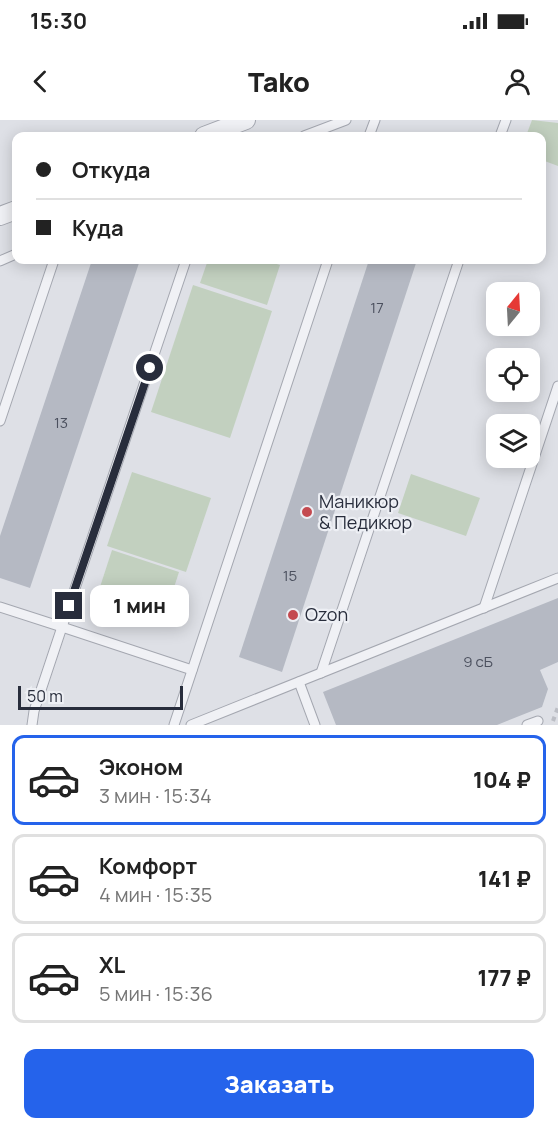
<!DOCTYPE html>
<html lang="ru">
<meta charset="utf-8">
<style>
:root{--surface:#fff;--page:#f6f6f6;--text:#222;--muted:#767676;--line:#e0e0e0;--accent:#2563eb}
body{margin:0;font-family:Manrope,sans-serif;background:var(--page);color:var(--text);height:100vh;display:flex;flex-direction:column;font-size:22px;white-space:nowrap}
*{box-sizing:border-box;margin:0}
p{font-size:20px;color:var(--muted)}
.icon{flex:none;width:33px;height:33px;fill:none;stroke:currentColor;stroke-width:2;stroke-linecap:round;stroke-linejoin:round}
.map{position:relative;height:605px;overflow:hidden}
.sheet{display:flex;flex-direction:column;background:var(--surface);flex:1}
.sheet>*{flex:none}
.banner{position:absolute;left:12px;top:12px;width:534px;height:132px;border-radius:12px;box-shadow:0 3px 15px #0003;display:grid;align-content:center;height:132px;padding:0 24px;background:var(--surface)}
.needle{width:39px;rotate:18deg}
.buttons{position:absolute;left:486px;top:162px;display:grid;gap:12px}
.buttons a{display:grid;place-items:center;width:54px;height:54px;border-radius:12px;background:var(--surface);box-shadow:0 3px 15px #0003;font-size:30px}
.scale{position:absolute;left:18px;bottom:15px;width:165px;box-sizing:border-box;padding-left:6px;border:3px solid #282d3c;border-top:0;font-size:16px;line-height:21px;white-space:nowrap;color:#282d3c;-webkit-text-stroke:4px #edeff4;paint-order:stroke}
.end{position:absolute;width:27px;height:27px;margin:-14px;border:8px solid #282d3c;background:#fff;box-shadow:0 0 0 3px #fff}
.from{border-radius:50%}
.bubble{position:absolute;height:42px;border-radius:12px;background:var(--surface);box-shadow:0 3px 15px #0003;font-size:20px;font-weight:800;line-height:42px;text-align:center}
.banner b{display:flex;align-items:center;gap:21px;height:57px;font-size:22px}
.banner b+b{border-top:2px solid var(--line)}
.banner i{width:15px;height:15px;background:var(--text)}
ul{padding:10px 0 0;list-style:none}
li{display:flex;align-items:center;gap:18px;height:90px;margin:0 12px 9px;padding:0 12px;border:3px solid var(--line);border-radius:12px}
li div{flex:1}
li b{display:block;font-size:22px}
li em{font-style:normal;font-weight:800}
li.on{border-color:var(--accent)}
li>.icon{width:54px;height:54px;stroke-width:1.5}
.button{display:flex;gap:12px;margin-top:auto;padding:12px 24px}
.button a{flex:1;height:69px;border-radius:12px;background:var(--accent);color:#fff;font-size:24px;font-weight:800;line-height:69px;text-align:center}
.status{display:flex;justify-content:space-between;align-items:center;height:42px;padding:0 30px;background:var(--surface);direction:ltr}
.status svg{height:16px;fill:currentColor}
header{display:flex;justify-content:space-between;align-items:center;height:78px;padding:0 24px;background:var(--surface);font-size:27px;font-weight:800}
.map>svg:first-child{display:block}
</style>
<div class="status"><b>15:30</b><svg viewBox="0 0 49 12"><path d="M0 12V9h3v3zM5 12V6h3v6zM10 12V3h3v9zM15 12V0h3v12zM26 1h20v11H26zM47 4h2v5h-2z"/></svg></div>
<header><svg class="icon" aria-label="back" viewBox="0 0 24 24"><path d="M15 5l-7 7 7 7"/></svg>Tako<svg class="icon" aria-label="person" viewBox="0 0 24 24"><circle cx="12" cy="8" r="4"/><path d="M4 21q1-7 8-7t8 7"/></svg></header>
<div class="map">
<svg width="558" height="605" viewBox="0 0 558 605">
<rect width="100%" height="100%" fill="#dee0e6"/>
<g fill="#c2d0bf">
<path d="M 532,0 L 558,3 L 558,46 L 542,40 L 542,16 L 526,16 Z"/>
<path d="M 208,140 L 264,140 L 280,145 L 267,185 L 200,163 Z"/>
<path d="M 193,165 L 272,191 L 230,318 L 151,292 Z"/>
<path d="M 132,352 L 211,378 L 186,452 L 107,426 Z"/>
<path d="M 411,354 L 480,378 L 466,416 L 398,393 Z"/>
<path d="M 112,430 L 179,452 L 166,492 L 99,470 Z"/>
</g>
<g fill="#b5b9c3">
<path d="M 92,140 L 140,140 L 30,468 L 0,458 L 0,416 Z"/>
<path d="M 369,140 L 417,140 L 282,552 L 239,537 Z"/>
<path d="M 558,478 L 558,542 L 540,550 L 548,569 L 542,587 L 497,605 L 336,605 L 323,572 Z"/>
</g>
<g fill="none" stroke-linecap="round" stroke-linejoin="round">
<g stroke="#a4a7b0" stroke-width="11">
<g id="lane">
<path d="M 304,16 L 346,0"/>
<path d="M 369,16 L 375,0"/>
<path d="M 500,16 L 506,0"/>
<path d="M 0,141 L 16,134"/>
<path d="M 0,301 L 54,140"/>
<path d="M 0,487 L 62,507 L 186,140"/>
<path d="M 484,488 L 558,266"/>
<path d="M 321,553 L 459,140"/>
<path d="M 299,562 L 315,605"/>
<path d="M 32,605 L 34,591 L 62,507 L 192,550"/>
<path d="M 174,605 L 328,140"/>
<path d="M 191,605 L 558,458"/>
<path d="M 527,605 L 538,601"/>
</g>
</g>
<g stroke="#a4a7b0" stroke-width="20">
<g id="street">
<path d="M 204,16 L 246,0"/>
<path d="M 0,96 L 16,90"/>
</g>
</g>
<path stroke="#bcbec5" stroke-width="4" stroke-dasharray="4.5 4.5" stroke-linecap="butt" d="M 553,601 L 558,587"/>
<use href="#lane" stroke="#f0f1f5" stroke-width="9"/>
<use href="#street" stroke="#f0f1f5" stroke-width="18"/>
</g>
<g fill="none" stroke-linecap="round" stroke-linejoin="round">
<path stroke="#282d3c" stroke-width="8" d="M 69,486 L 150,248"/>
</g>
<g fill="#c44a50" stroke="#edeff4" stroke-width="2">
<circle cx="307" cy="392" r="6"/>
<circle cx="293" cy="495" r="6"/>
</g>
<g text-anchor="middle" stroke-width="4.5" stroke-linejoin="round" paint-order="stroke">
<g font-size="15" fill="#4b505e">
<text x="377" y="193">17</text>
<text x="61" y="308">13</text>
<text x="290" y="461">15</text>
<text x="478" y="547">9 сБ</text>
</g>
<g font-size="18" fill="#282d3c" stroke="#edeff4" text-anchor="start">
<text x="319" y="388">Маникюр<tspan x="319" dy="21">&amp; Педикюр</tspan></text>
<text x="305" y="501">Ozon</text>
</g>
</g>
</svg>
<div class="buttons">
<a><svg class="needle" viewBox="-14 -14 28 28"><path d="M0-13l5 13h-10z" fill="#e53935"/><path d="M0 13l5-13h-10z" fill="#767676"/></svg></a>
<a><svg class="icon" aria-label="locate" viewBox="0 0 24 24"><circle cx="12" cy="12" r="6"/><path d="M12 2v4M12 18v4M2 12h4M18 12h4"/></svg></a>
<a><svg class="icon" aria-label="layers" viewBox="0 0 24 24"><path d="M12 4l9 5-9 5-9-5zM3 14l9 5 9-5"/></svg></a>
</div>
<div class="scale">50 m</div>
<i class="end from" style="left:150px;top:248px"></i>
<i class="end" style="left:69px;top:486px"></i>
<div class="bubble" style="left:90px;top:465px;width:99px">1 мин</div>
<div class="banner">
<b><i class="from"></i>Откуда</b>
<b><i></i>Куда</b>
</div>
</div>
<section class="sheet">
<ul>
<li class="on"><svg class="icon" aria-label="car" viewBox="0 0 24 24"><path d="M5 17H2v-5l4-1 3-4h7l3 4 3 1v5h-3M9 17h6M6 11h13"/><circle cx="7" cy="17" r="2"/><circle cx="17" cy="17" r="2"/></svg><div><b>Эконом</b><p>3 мин · 15:34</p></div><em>104 ₽</em></li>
<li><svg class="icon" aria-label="car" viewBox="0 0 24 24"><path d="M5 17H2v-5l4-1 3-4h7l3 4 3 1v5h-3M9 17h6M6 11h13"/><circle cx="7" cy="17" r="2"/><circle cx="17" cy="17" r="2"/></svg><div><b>Комфорт</b><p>4 мин · 15:35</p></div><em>141 ₽</em></li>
<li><svg class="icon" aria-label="car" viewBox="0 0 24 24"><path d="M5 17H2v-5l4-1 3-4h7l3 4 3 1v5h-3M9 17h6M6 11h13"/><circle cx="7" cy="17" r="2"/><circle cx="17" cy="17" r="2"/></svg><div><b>XL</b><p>5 мин · 15:36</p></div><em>177 ₽</em></li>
</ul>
<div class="button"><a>Заказать</a></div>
</section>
